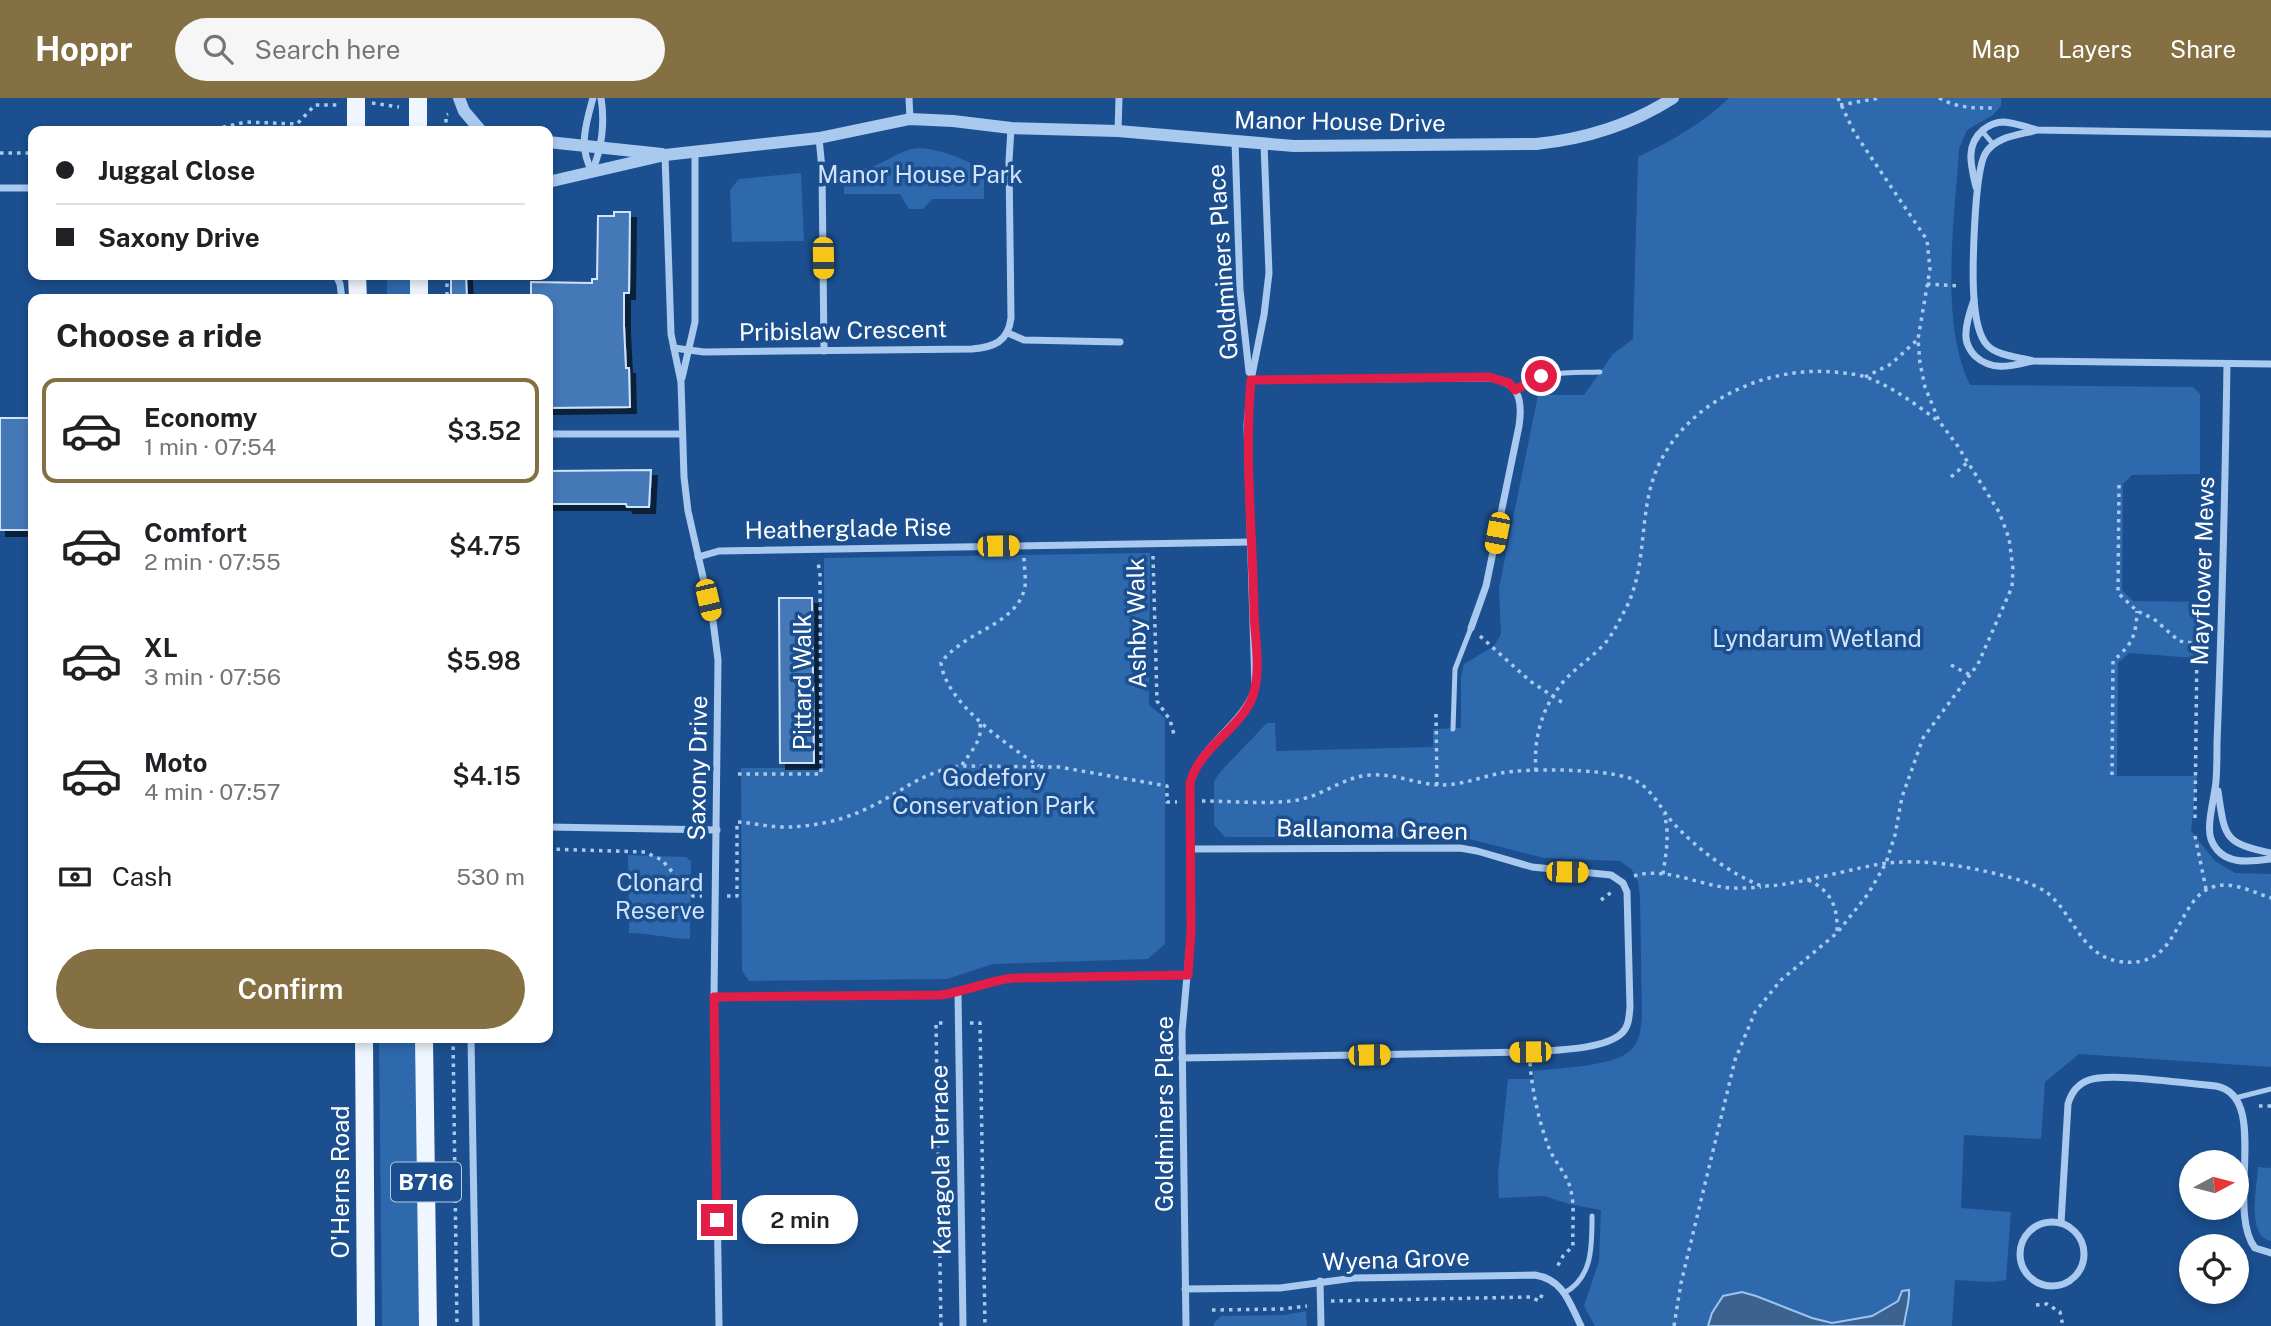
<!DOCTYPE html>
<meta charset="utf-8">
<style>
:root{--surface:#fff;--page:#f6f6f6;--text:#202124;--muted:#757577;--line:#e0e0e0;--accent:#847042}
body{margin:0;font-family:"Public Sans",sans-serif;background:var(--page);color:var(--text);height:100vh;display:flex;flex-direction:column;font-size:26px;white-space:nowrap}
*{box-sizing:border-box;margin:0}
p{font-size:23px;color:var(--muted)}
.icon{flex:none;width:38px;height:38px;fill:none;stroke:currentColor;stroke-width:2;stroke-linecap:round;stroke-linejoin:round}
.map{position:relative;flex:1;overflow:hidden}
.sheet{position:absolute;left:28px;top:196px;width:525px;height:749px;display:flex;flex-direction:column;background:var(--surface);border-radius:14px;box-shadow:0 4px 10px #0003}
.sheet>*{flex:none}
.guide{position:absolute;left:28px;top:28px;width:525px;height:154px;border-radius:14px;box-shadow:0 4px 10px #0003;display:grid;align-content:center;height:154px;padding:0 28px;background:var(--surface)}
.needle{width:46px;rotate:83deg}
.fabs{position:absolute;left:2179px;top:1052px;display:grid;gap:14px}
.fabs a{display:grid;place-items:center;width:70px;height:70px;border-radius:50%;background:var(--surface);box-shadow:0 4px 10px #0003;font-size:35px}
.end{position:absolute;width:32px;height:32px;margin:-16px;border:9px solid #e11d48;background:#fff;box-shadow:0 0 0 4px #fff}
.from{border-radius:50%}
.bubble{position:absolute;height:49px;border-radius:24px;background:var(--surface);box-shadow:0 4px 10px #0003;font-size:23px;font-weight:600;line-height:49px;text-align:center}
.car{position:absolute;width:21px;height:42px;margin:-21px -10px;border-radius:9px;box-shadow:0 0 5px 2px #0007;background:linear-gradient(#f5c518 24%,#345 0 40%,#f5c518 0 76%,#345 0 86%,#f5c518 0)}
.guide b{display:flex;align-items:center;gap:24px;height:66px;font-size:26px}
.guide b+b{border-top:2px solid var(--line)}
.guide i{width:18px;height:18px;background:var(--text)}
ul{padding:0;list-style:none}
li{display:flex;align-items:center;gap:21px;height:105px;margin:0 14px 10px;padding:0 14px;border:4px solid transparent;border-radius:14px}
li div{flex:1}
li b{display:block;font-size:26px}
li em{font-style:normal;font-weight:600}
li.active{border-color:var(--accent)}
li>.icon{width:63px;height:63px;stroke-width:1.5}
h2{padding:0 28px;font-size:32px;line-height:84px}
.pay{display:flex;align-items:center;gap:18px;height:77px;padding:0 28px;font-size:26px}
.pay p{margin-inline-start:auto}
.cta{display:flex;gap:14px;margin-top:auto;padding:14px 28px}
.cta a{flex:1;height:80px;border-radius:42px;background:var(--accent);color:#fff;font-size:28px;font-weight:600;line-height:80px;text-align:center}
header{display:flex;align-items:center;gap:42px;box-sizing:border-box;height:98px;padding:0 35px;background:var(--accent);color:#fff}
header strong{font-size:33px}
nav{display:flex;gap:38px;margin-inline-start:auto;font-size:24px}
.search{width:490px;height:63px;background:var(--page);display:flex;align-items:center;gap:18px;box-sizing:border-box;padding:0 24px;border-radius:38px;color:var(--muted);font-size:26px}
.map>svg:first-child{display:block}
</style>
<header>
<strong>Hoppr</strong>
<div class="search"><svg class="icon" aria-label="search" viewBox="0 0 24 24"><circle cx="10" cy="10" r="6"/><path d="M15 15l6 6"/></svg>Search here</div>
<nav><a>Map</a><a>Layers</a><a>Share</a></nav>
</header>
<div class="map">
<svg width="2271" height="1228" viewBox="0 0 2271 1228">
<defs>
<filter id="shadow"><feDropShadow dx="6" dy="6" stdDeviation="0" flood-color="#0009"/></filter>
</defs>
<rect width="100%" height="100%" fill="#1b4f8f"/>
<g fill="#2e69ad">
<path d="M 1729,0 L 2001,0 L 2001,8 L 1993,17 L 1967,32 L 1959,51 C 1955,121 1939,223 1970,287 L 2193,289 L 2200,296 L 2200,376 L 2132,377 L 2123,386 L 2122,492 L 2133,503 L 2198,504 L 2195,560 L 2129,555 L 2118,565 L 2117,678 L 2197,678 L 2191,733 L 2215,763 L 2235,775 L 2271,776 L 2271,969 L 2079,956 L 2045,984 L 2041,1041 L 1964,1037 L 1961,1110 L 2011,1114 L 2006,1182 L 1993,1184 L 1955,1182 L 1952,1228 L 1595,1228 L 1584,1208 L 1599,1163 L 1601,1112 L 1569,1106 L 1544,1098 L 1499,1100 L 1498,1077 L 1508,981 L 1533,981 L 1534,973 C 1558,970 1612,969 1630,953 C 1640,943 1641,931 1642,918 L 1640,799 L 1638,783 L 1632,772 L 1620,763 L 1544,760 L 1462,739 L 1225,739 L 1214,727 L 1214,683 L 1221,673 L 1267,625 L 1275,625 L 1276,653 L 1433,649 L 1433,631 L 1461,630 L 1461,580 L 1464,566 L 1494,548 L 1501,536 L 1499,490 L 1538,297 L 1584,297 L 1613,256 L 1633,241 L 1638,59 C 1671,43 1702,26 1729,0 Z"/>
<path d="M 918,50 C 936,50 973,62 984,75 L 984,101 L 932,101 L 923,111 L 909,111 L 900,96 L 844,96 L 844,71 C 851,71 859,72 866,70 C 886,66 896,53 918,50 Z"/>
<path d="M 801,75 L 804,143 L 732,144 L 730,92 L 739,81 Z"/>
<rect x="387" y="177" width="24" height="24"/>
<path d="M 1150,455 L 1149,607 L 1165,620 L 1165,846 L 1148,861 L 993,866 L 947,881 L 749,883 L 742,873 L 741,670 L 825,670 L 824,460 Z"/>
<path d="M 628,757 L 686,759 L 691,763 L 690,841 C 669,841 651,835 629,835 Z"/>
<path d="M 379,940 L 419,940 L 423,1228 L 382,1228 Z"/>
<path d="M 2258,1069 L 2271,1070 L 2271,1143 C 2246,1137 2257,1090 2258,1069 Z"/>
<path d="M 1306,1213 L 1307,1228 L 1214,1228 L 1214,1225 L 1221,1218 L 1284,1217 Z"/>
</g>
<path fill="#3c6290" stroke="#9cc4f0" stroke-width="2" d="M 1909,1192 C 1910,1204 1905,1216 1904,1228 L 1708,1228 L 1712,1215 L 1723,1198 L 1742,1194 L 1756,1198 L 1812,1220 L 1832,1225 L 1872,1218 L 1898,1203 L 1902,1193 Z"/>
<g fill="#4478b7" stroke="#cfe3fa" stroke-width="2" filter="url(#shadow)">
<path d="M 614,114 L 630,114 L 629,195 L 624,195 L 624,228 L 626,270 L 629,270 L 630,309 L 548,310 L 548,201 L 531,201 L 531,184 L 592,185 L 592,181 L 597,181 L 598,118 L 614,118 Z"/>
<path d="M 451,177 L 466,177 L 467,201 L 451,201 Z"/>
<rect x="0" y="320" width="33" height="112"/>
<path d="M 651,372 L 649,409 L 627,409 L 626,406 L 548,406 L 548,373 Z"/>
<path d="M 779,500 L 812,500 L 814,665 L 780,665 Z"/>
</g>
<g fill="none" stroke-linecap="round" stroke-linejoin="round">
<g stroke="#a9c9ee" stroke-width="3.5" stroke-dasharray="3.5 5" stroke-linecap="butt">
<path d="M 1939,0 C 1957,10 1973,10 1994,10"/>
<path d="M 372,5 L 399,9"/>
<path d="M 1840,7 L 1880,0"/>
<path d="M 206,33 L 246,24 L 297,26 L 315,7 L 337,7"/>
<path d="M 446,33 L 446,17 L 448,16"/>
<path d="M 0,55 L 33,55"/>
<path d="M 447,177 L 447,201"/>
<path d="M 1927,186 L 1960,188"/>
<path d="M 1865,279 L 1891,266 L 1917,242"/>
<path d="M 1951,379 L 1968,364"/>
<path d="M 2119,387 L 2118,495 L 2137,513 L 2154,521 L 2179,543 L 2206,547"/>
<path d="M 1153,458 L 1157,603 L 1170,622 L 1175,640"/>
<path d="M 1024,460 C 1024,469 1026,479 1025,488 C 1020,519 983,530 961,546 C 953,552 946,557 941,565 C 946,605 1007,647 1039,668"/>
<path d="M 1480,538 L 1530,583 L 1566,607"/>
<path d="M 1951,567 L 1970,577"/>
<path d="M 1436,616 L 1437,687"/>
<path d="M 962,667 C 971,653 983,642 980,625"/>
<path d="M 1536,673 C 1533,641 1542,609 1563,584 C 1576,569 1593,559 1606,544 C 1614,534 1619,523 1625,512 C 1648,469 1638,418 1656,373 C 1684,305 1763,268 1834,274 C 1845,275 1856,276 1866,279 C 1891,288 1917,307 1938,323"/>
<path d="M 738,676 L 821,676 L 820,475 L 818,465"/>
<path d="M 2112,677 L 2113,563 C 2132,546 2136,539 2137,513"/>
<path d="M 1202,703 C 1233,703 1267,707 1298,702 C 1324,697 1345,678 1371,677 C 1400,675 1425,691 1454,686 C 1470,684 1485,678 1501,675 C 1530,670 1598,671 1626,679 C 1651,685 1660,712 1676,728 C 1699,752 1728,774 1759,787 C 1776,793 1863,767 1888,765 C 1926,761 1965,768 2001,777 C 2016,781 2033,785 2046,794 C 2073,814 2080,856 2117,863 C 2188,876 2171,788 2225,787 C 2240,787 2256,795 2271,800"/>
<path d="M 2195,720 L 2197,546"/>
<path d="M 2195,738 L 2206,791"/>
<path d="M 548,751 L 645,754 L 662,762 L 693,798 L 702,798"/>
<path d="M 1663,776 C 1666,755 1670,736 1664,716"/>
<path d="M 1634,778 C 1662,769 1693,784 1722,789 C 1734,791 1748,790 1761,789"/>
<path d="M 1808,782 C 1832,793 1838,810 1837,835"/>
<path d="M 727,798 L 737,798 L 737,724 C 755,725 773,730 791,729 C 813,728 839,723 859,714 C 897,699 919,673 962,668 L 1059,669 L 1167,688 L 1167,704 L 1177,704"/>
<path d="M 1601,802 L 1613,793"/>
<path d="M 970,925 L 980,925 L 985,1228"/>
<path d="M 453,940 L 457,1228"/>
<path d="M 1530,965 C 1532,993 1539,1024 1549,1050 C 1555,1065 1568,1077 1571,1093 C 1575,1110 1572,1130 1573,1148 L 1563,1158 L 1556,1171"/>
<path d="M 2259,1008 L 2271,1008"/>
<path d="M 1331,1203 L 1531,1199 L 1539,1203 L 1544,1193"/>
<path d="M 2036,1207 L 2047,1206 L 2060,1214 L 2063,1228"/>
<path d="M 1212,1212 L 1282,1211 L 1307,1208"/>
<path d="M 941,1228 L 936,925 L 945,925"/>
<path d="M 1674,1228 L 1681,1185 L 1735,962 L 1755,914 L 1781,882 L 1837,835 L 1868,796 L 1886,765 L 1895,737 L 1902,699 L 1923,640 L 1978,566 L 2012,489 L 2013,471 L 2009,440 L 1999,414 L 1957,347 L 1939,323 L 1925,289 L 1920,265 L 1918,241 L 1930,171 L 1927,142 L 1854,34 L 1838,0"/>
</g>
<g stroke="#a9c9ee" stroke-width="5">
<path d="M 1982,33 L 1993,46"/>
<path d="M 1515,291 C 1547,272 1564,275 1600,274"/>
<path d="M 1453,631 L 1455,571 L 1471,530"/>
<path d="M 2239,999 L 2271,991"/>
<path d="M 1564,1195 C 1593,1180 1592,1147 1592,1118"/>
</g>
<g stroke="#a9c9ee" stroke-width="7">
<path d="M 909,0 L 910,21"/>
<path d="M 2037,32 C 2020,37 1995,38 1985,56 C 1974,77 1972,175 1974,201 C 1975,215 1978,237 1987,247 C 1997,258 2019,259 2033,263 L 2271,266"/>
<path d="M 1118,33 L 1119,0"/>
<path d="M 819,40 L 822,71 L 824,253"/>
<path d="M 1235,43 L 1240,192 L 1249,274"/>
<path d="M 665,57 L 671,236 L 681,284 L 684,379 L 688,413 L 713,523 L 718,562 L 714,899 L 719,1228"/>
<path d="M 592,73 C 578,50 586,25 593,0"/>
<path d="M 592,73 C 602,51 605,24 601,0"/>
<path d="M 1976,89 C 1971,68 1965,47 1983,32 C 1989,27 1996,24 2004,24 C 2015,25 2027,29 2037,32 L 2271,36"/>
<path d="M 0,90 L 33,90"/>
<path d="M 336,177 L 340,186 L 342,201"/>
<path d="M 1974,202 C 1970,213 1965,227 1966,239 C 1966,246 1971,254 1975,258 C 1993,274 2011,268 2032,263"/>
<path d="M 1008,235 L 1024,242 L 1120,244"/>
<path d="M 674,250 L 704,254 L 972,251 C 994,249 1008,244 1011,220 L 1009,63 L 1011,30"/>
<path d="M 2227,266 C 2225,393 2222,519 2217,645 C 2217,658 2217,670 2216,683 C 2215,698 2206,727 2211,741 C 2221,768 2249,764 2271,761"/>
<path d="M 682,280 L 695,224 L 695,54"/>
<path d="M 1251,282 L 1489,280 C 1519,284 1523,301 1519,328 L 1486,488 L 1471,530"/>
<path d="M 548,336 L 681,336"/>
<path d="M 698,459 L 719,453 L 1251,444"/>
<path d="M 2218,693 C 2225,739 2223,745 2271,755"/>
<path d="M 548,729 L 717,732"/>
<path d="M 958,895 L 963,1228"/>
<path d="M 714,899 L 940,897 C 965,894 987,883 1013,880 L 1188,877"/>
<path d="M 471,940 L 476,1228"/>
<path d="M 1182,960 L 1530,954 C 1554,952 1604,952 1622,935 C 1629,928 1629,919 1630,909 L 1627,794 L 1623,785 L 1611,777 L 1532,769 L 1477,753 L 1460,750 L 1190,751"/>
<circle cx="2052" cy="1156" r="32"/>
<path d="M 2061,1125 L 2068,1006 C 2071,995 2078,986 2089,982 C 2110,974 2189,986 2216,988 C 2271,998 2225,1111 2255,1150 L 2271,1155"/>
<path d="M 1320,1183 L 1321,1228"/>
<path d="M 1185,1191 L 1280,1190 L 1354,1180 L 1535,1177 C 1564,1182 1569,1204 1581,1228"/>
<path d="M 1186,1228 L 1182,934 L 1191,833 L 1190,685 C 1200,646 1243,628 1255,590 L 1247,327 L 1251,282 L 1264,217 L 1269,175 L 1264,46"/>
</g>
<g stroke="#a9c9ee" stroke-width="12">
<path d="M 459,0 L 464,13 L 481,33"/>
<path d="M 548,44 L 662,56"/>
<path d="M 548,84 L 665,57 L 819,40 L 910,21 L 953,23 L 1011,30 L 1118,33 L 1294,48 L 1536,46 C 1586,41 1631,27 1673,0"/>
</g>
<g stroke="#f0f6ff" stroke-width="18">
<path d="M 418,0 L 418,33"/>
<path d="M 356,33 L 356,0"/>
<path d="M 357,177 L 358,201"/>
<path d="M 419,201 L 419,177"/>
<path d="M 364,940 L 366,1228"/>
<path d="M 424,940 L 428,1228"/>
</g>
</g>
<g fill="none" stroke-linecap="round" stroke-linejoin="round">
<path stroke="#e11d48" stroke-width="9" d="M 717,1122 L 714,899 L 940,897 C 965,894 987,883 1013,880 L 1188,877 L 1191,833 L 1190,685 C 1200,646 1248,628 1255,590 C 1260,567 1255,539 1254,516 C 1253,437 1244,360 1251,282 L 1489,279 L 1509,285 L 1515,292 L 1541,278"/>
</g>
<g text-anchor="middle" stroke-width="7" stroke-linejoin="round" paint-order="stroke">
<rect fill="#1b4f8f" stroke="#bbcadd" stroke-width="2" x="391" y="1064.5" width="70" height="39" rx="5"/>
<g font-size="23" font-weight="bold" fill="#fff">
<text x="426" y="1092">B716</text>
</g>
<g font-size="24" fill="#fff" stroke="#1b4f8f">
<text transform="translate(1340 24) rotate(1)" y="8">Manor House Drive</text>
<text transform="translate(1223 164) rotate(-94)" y="8">Goldminers Place</text>
<text transform="translate(843 233) rotate(-1)" y="8">Pribislaw Crescent</text>
<text transform="translate(848 431) rotate(-1)" y="8">Heatherglade Rise</text>
<text transform="translate(2203 473) rotate(-88)" y="8">Mayflower Mews</text>
<text transform="translate(1137 525) rotate(-91)" y="8">Ashby Walk</text>
<text transform="translate(803 584) rotate(-90)" y="8">Pittard Walk</text>
<text transform="translate(698 670) rotate(-89)" y="8">Saxony Drive</text>
<text transform="translate(1372 732) rotate(1)" y="8">Ballanoma Green</text>
<text transform="translate(1165 1016) rotate(-90)" y="8">Goldminers Place</text>
<text transform="translate(941 1062) rotate(-91)" y="8">Karagola Terrace</text>
<text transform="translate(341 1084) rotate(-90)" y="8">O'Herns Road</text>
<text transform="translate(1396 1162) rotate(-2)" y="8">Wyena Grove</text>
</g>
<g font-size="24" fill="#cfe3fa" stroke="#1b4f8f">
<text x="920" y="85">Manor House Park</text>
<text x="1817" y="549">Lyndarum Wetland</text>
<text x="994" y="688">Godefory<tspan x="994" dy="28">Conservation Park</tspan></text>
<text x="660" y="793">Clonard<tspan x="660" dy="28">Reserve</tspan></text>
</g>
</g>
</svg>
<div class="fabs">
<a><svg class="needle" viewBox="-14 -14 28 28"><path d="M0-13l5 13h-10z" fill="#e53935"/><path d="M0 13l5-13h-10z" fill="#757577"/></svg></a>
<a><svg class="icon" aria-label="locate" viewBox="0 0 24 24"><circle cx="12" cy="12" r="6"/><path d="M12 2v4M12 18v4M2 12h4M18 12h4"/></svg></a>
</div>
<i class="end from" style="left:1541px;top:278px"></i>
<i class="end" style="left:717px;top:1122px"></i>
<div class="bubble" style="left:742px;top:1097px;width:116px">2 min</div>
<i class="car" style="left:823px;top:160px;rotate:179deg"></i>
<i class="car" style="left:1497px;top:435px;rotate:191deg"></i>
<i class="car" style="left:998px;top:448px;rotate:89deg"></i>
<i class="car" style="left:708px;top:502px;rotate:167deg"></i>
<i class="car" style="left:1567px;top:774px;rotate:91deg"></i>
<i class="car" style="left:1530px;top:954px;rotate:269deg"></i>
<i class="car" style="left:1369px;top:957px;rotate:89deg"></i>
<div class="guide">
<b><i class="from"></i>Juggal Close</b>
<b><i></i>Saxony Drive</b>
</div>
<section class="sheet">
<h2>Choose a ride</h2>
<ul>
<li class="active"><svg class="icon" aria-label="car" viewBox="0 0 24 24"><path d="M5 17H2v-5l4-1 3-4h7l3 4 3 1v5h-3M9 17h6M6 11h13"/><circle cx="7" cy="17" r="2"/><circle cx="17" cy="17" r="2"/></svg><div><b>Economy</b><p>1 min · 07:54</p></div><em>$3.52</em></li>
<li><svg class="icon" aria-label="car" viewBox="0 0 24 24"><path d="M5 17H2v-5l4-1 3-4h7l3 4 3 1v5h-3M9 17h6M6 11h13"/><circle cx="7" cy="17" r="2"/><circle cx="17" cy="17" r="2"/></svg><div><b>Comfort</b><p>2 min · 07:55</p></div><em>$4.75</em></li>
<li><svg class="icon" aria-label="car" viewBox="0 0 24 24"><path d="M5 17H2v-5l4-1 3-4h7l3 4 3 1v5h-3M9 17h6M6 11h13"/><circle cx="7" cy="17" r="2"/><circle cx="17" cy="17" r="2"/></svg><div><b>XL</b><p>3 min · 07:56</p></div><em>$5.98</em></li>
<li><svg class="icon" aria-label="car" viewBox="0 0 24 24"><path d="M5 17H2v-5l4-1 3-4h7l3 4 3 1v5h-3M9 17h6M6 11h13"/><circle cx="7" cy="17" r="2"/><circle cx="17" cy="17" r="2"/></svg><div><b>Moto</b><p>4 min · 07:57</p></div><em>$4.15</em></li>
</ul>
<div class="pay"><svg class="icon" aria-label="cash" viewBox="0 0 24 24"><path d="M3 7h18v10H3z"/><circle cx="12" cy="12" r="2"/></svg>Cash<p>530 m</p></div>
<div class="cta"><a>Confirm</a></div>
</section>
</div>
